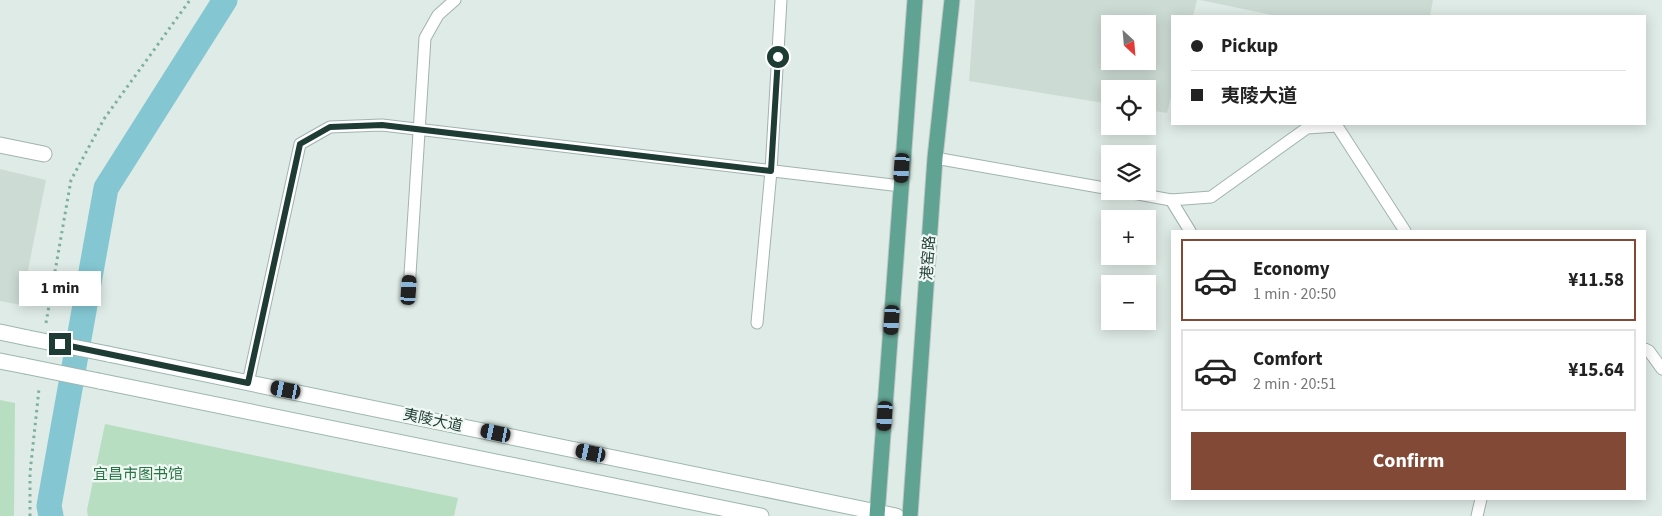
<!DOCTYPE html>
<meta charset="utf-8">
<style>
:root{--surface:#fff;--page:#f6f6f6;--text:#222;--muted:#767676;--line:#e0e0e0;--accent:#834937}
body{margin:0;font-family:"Source Sans 3","Noto Sans SC",sans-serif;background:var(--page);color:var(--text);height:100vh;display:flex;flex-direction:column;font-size:19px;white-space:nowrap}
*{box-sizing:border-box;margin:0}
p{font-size:16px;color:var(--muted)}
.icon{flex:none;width:28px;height:28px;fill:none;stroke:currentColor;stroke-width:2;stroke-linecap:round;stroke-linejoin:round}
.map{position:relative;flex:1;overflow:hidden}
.drawer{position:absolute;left:1171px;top:230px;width:475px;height:270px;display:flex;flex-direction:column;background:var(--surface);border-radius:0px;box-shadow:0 2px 12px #0003}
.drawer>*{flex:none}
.banner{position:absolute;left:1171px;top:15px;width:475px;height:110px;border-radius:0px;box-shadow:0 2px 12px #0003;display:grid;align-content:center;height:110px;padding:0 20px;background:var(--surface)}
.needle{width:32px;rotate:154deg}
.buttons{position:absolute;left:1101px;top:15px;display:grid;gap:10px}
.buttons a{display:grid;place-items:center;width:55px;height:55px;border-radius:0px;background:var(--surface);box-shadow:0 2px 12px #0003;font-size:25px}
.end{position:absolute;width:22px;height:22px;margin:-11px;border:6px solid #1f3c34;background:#fff;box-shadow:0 0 0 2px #fff}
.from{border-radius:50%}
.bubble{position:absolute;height:35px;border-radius:0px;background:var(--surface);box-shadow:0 2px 12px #0003;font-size:16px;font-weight:700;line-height:35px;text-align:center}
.car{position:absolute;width:15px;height:30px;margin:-15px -8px;border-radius:6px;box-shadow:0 0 4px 1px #0007;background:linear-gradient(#222 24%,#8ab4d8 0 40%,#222 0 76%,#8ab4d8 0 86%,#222 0)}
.banner b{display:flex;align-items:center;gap:18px;height:48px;font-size:19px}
.banner b+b{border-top:1px solid var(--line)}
.banner i{width:12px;height:12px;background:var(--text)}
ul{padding:9px 0 0;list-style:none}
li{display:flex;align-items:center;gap:15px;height:82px;margin:0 10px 8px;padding:0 10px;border:2px solid var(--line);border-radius:0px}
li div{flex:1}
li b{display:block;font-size:19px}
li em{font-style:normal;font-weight:700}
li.selected{border-color:var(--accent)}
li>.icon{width:45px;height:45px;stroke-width:1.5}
.action{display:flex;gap:10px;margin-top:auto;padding:10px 20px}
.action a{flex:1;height:58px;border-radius:0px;background:var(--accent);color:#fff;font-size:20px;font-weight:700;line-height:58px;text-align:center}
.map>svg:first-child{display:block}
</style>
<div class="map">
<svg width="1662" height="516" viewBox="0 0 1662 516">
<rect width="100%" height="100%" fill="#dfebe6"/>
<g fill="#cddbd5" fill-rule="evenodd">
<path d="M 975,0 L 1197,0 L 1193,16 L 1172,16 L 1172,93 L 1167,113 L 1148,110 L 1148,89 L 1110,89 L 1110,104 L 969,81 ZM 1110,24 L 1148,24 L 1148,61 L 1110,61 Z"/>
<path d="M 1200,0 L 1433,0 L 1430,16 L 1277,16 Z"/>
<path d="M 0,169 L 46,180 L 21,305 L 0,301 Z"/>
</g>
<g fill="#b7dec1">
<path d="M 0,400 L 15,403 L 14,516 L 0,516 Z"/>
<path d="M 105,424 L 458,498 L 454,516 L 88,516 L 87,510 Z"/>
</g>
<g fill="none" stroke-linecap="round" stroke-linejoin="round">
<path stroke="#84c7d3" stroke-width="25" d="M 51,516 L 49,506 L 106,188 L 225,0"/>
<g stroke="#a2b3ad" stroke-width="13">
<g id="lane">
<path d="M 935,158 L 1110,189"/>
<path d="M 1122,191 L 1171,200 L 1211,197 L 1307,128 L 1337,126 L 1405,231"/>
<path d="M 1171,200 L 1190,231"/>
<path d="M 409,290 L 425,38 L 438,15 L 455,0"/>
<path d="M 757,323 L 771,171 L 781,0"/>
<path d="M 1645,349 L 1649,351 L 1662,369"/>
<path d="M 248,383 L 300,144 L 330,127 L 382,125 L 901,186"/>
<path d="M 1477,516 L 1481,499"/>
</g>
</g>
<g stroke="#a2b3ad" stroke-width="17">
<path id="street" d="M 0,145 L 44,154"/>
</g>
<g stroke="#9db7ae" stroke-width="17">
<g id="secondary">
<path d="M 0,332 L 28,338"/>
<path d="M 108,354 L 896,516"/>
<path d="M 0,361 L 25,366"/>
<path d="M 99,381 L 761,516"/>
</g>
</g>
<g stroke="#c0c8c6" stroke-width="17">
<g id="primary">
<path d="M 877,516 L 915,0"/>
<path d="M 910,516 L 935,158 L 952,0"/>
</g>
</g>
<g stroke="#7eb0a0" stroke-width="3" stroke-dasharray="2.5 4" stroke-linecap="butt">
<path d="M 46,323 L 71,180 L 104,119 L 190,0"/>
<path d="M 30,516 L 30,473 L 39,389"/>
</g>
<use href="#lane" stroke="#fff" stroke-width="11"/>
<use href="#street" stroke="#fff" stroke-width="15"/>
<use href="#secondary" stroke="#fff" stroke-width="15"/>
<use href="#primary" stroke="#61a392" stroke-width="15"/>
<g stroke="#9db7ae" stroke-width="17" stroke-linecap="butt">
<g id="secondary-bridge">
<path d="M 28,338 L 108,354"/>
<path d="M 25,366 L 99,381"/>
</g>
</g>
<use href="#secondary-bridge" stroke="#fff" stroke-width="15"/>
</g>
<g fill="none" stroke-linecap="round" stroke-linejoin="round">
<path stroke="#1f3c34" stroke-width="6" d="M 60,344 L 248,383 L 300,144 L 330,127 L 382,125 L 771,171 L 778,57"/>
</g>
<g text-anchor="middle" stroke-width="4.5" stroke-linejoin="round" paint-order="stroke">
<g font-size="15" fill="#1f3c34" stroke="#f0f8f4">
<text transform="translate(928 258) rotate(-86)" y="5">港窑路</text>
<text transform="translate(433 420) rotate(12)" y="5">夷陵大道</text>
</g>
<g font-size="15" fill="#287445" stroke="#f0f8f4">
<text x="138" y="479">宜昌市图书馆</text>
</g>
</g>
</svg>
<div class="buttons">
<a><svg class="needle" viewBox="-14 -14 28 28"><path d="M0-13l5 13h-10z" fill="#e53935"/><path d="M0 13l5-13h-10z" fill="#767676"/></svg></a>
<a><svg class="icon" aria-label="locate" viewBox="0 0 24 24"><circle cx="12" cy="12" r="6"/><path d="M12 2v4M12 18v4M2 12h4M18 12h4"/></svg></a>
<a><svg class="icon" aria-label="layers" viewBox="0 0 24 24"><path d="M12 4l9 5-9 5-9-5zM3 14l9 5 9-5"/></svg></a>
<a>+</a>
<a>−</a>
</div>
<i class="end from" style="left:778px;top:57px"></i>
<i class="end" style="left:60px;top:344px"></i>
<div class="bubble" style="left:19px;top:271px;width:82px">1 min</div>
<i class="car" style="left:902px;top:168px;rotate:184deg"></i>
<i class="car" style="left:409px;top:290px;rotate:4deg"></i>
<i class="car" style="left:892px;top:320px;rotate:184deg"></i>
<i class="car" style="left:286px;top:390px;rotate:281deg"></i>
<i class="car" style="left:885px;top:416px;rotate:184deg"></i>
<i class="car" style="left:496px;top:433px;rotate:282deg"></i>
<i class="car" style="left:591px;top:453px;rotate:282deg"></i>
<div class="banner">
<b><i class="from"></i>Pickup</b>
<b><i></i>夷陵大道</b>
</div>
<section class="drawer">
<ul>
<li class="selected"><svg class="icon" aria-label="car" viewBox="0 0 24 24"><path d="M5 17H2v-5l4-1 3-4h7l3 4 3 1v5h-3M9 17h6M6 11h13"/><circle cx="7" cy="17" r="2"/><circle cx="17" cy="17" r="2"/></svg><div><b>Economy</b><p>1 min · 20:50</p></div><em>¥11.58</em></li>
<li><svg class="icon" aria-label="car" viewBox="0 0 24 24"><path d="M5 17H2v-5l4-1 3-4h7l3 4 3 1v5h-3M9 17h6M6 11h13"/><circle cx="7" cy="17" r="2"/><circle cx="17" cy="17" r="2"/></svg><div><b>Comfort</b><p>2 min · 20:51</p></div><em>¥15.64</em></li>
</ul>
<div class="action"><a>Confirm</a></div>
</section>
</div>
